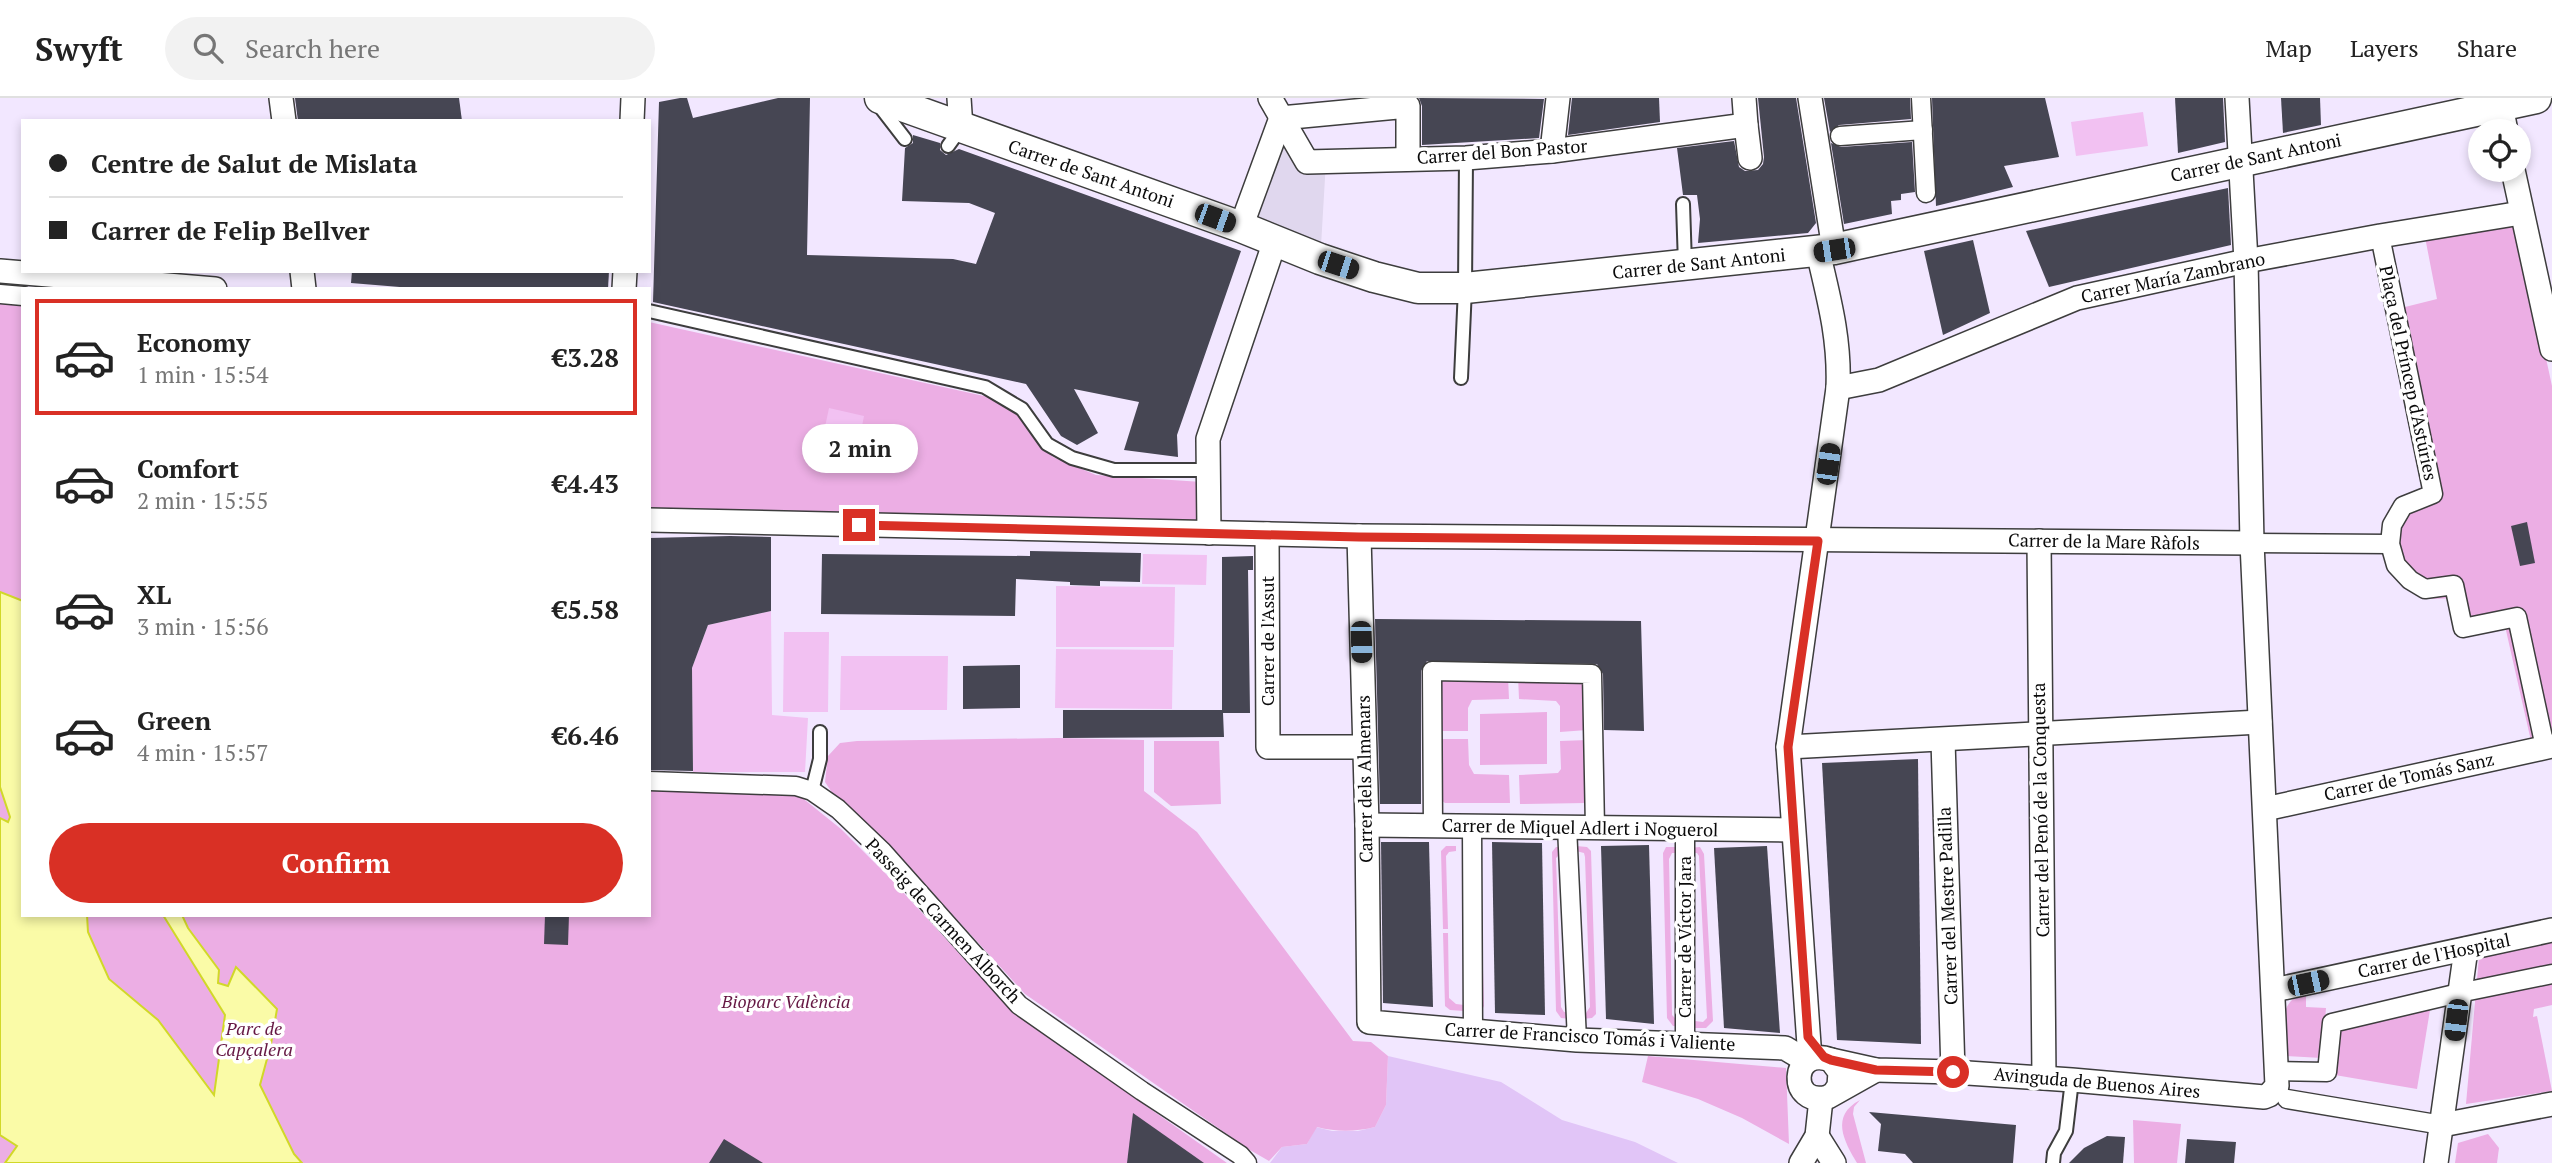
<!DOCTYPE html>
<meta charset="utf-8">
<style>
:root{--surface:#fff;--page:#f2f2f2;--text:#222;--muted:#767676;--line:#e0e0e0;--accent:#d93025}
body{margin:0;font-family:"PT Serif",serif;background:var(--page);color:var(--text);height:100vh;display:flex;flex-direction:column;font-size:26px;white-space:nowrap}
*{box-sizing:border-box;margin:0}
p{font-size:23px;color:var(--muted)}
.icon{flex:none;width:38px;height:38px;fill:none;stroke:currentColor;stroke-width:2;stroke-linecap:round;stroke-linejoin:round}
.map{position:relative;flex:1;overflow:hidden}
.sheet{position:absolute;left:21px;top:189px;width:630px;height:630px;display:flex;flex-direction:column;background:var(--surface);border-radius:0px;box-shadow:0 4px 10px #0003}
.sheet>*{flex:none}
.banner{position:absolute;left:21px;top:21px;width:630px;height:154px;border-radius:0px;box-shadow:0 4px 10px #0003;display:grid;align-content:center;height:154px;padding:0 28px;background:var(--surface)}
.tools{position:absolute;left:2468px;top:21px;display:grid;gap:14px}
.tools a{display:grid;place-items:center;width:63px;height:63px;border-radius:50%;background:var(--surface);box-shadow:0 4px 10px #0003;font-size:35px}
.end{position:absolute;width:32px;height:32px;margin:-16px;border:9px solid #d93025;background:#fff;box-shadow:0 0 0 4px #fff}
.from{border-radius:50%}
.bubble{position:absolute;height:49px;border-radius:24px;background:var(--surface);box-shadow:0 4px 10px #0003;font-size:23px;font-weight:600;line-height:49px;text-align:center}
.car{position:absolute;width:21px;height:42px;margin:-21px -10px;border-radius:9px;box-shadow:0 0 5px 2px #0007;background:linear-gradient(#222 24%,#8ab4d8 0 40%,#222 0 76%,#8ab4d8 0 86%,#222 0)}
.banner b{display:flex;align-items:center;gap:24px;height:66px;font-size:26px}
.banner b+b{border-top:2px solid var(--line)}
.banner i{width:18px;height:18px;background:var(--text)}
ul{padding:12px 0 0;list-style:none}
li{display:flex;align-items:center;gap:21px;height:116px;margin:0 14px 10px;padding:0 14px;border:4px solid transparent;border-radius:0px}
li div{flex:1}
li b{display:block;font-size:26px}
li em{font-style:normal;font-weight:600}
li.selected{border-color:var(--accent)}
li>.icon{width:63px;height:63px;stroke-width:1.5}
.cta{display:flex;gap:14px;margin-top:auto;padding:14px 28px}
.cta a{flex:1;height:80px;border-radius:42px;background:var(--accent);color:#fff;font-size:28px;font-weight:600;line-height:80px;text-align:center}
header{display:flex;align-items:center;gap:42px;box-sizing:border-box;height:98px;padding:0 35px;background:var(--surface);border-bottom:2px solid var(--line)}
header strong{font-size:33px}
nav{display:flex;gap:38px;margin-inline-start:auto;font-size:24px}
.search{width:490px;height:63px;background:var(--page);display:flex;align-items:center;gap:18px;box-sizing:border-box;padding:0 24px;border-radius:38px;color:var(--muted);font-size:26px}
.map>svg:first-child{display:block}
</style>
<header>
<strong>Swyft</strong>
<div class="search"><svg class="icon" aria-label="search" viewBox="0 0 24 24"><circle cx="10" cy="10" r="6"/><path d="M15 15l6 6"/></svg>Search here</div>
<nav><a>Map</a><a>Layers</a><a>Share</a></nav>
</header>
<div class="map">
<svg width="2552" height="1065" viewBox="0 0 2552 1065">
<rect width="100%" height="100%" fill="#f2e7ff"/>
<path fill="#e1c5f7" d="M 1388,958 L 1501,984 L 1562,1022 L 1635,1044 L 1678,1065 L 1270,1065 L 1282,1049 L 1307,1046 L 1316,1029 L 1332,1033 L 1358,1033 L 1375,1029 L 1386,1007 Z"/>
<g fill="#ecaee4">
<path d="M 2517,126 L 2552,288 L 2552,638 L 2531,643 L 2505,528 L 2460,536 L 2451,500 C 2392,507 2396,468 2388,424 L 2428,394 L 2389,213 L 2437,201 L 2425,139 Z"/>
<path d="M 0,201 L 23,203 L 23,817 L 649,817 L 649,692 L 800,698 L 841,731 L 890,780 L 1013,914 L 1227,1065 L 0,1065 Z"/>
<path d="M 649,224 L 1002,302 L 1016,312 L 1053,359 L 1096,377 L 1202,384 L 1201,424 L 649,416 Z"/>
<path d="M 1439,577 L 1508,579 L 1509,601 L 1472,602 L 1468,610 L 1468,633 L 1438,633 Z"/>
<path d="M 1518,578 L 1587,580 L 1587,632 L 1560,634 L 1560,608 L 1556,603 L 1519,601 Z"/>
<path d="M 1547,614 L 1547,666 L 1480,667 L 1480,616 Z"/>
<path d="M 1058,640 L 1144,642 L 1144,693 L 1197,734 L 1353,943 L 1371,944 L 1388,958 L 1386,1007 L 1375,1029 C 1354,1034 1337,1034 1317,1029 L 1307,1046 L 1282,1049 L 1269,1063 L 1250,1052 L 1025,896 L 884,742 L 837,702 L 825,684 L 828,658 L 840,645 L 857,643 Z"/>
<path d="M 1440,641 L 1468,641 L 1469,667 L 1474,676 L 1509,677 L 1510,705 L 1445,705 L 1441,702 Z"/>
<path d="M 1588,642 L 1586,705 L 1520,706 L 1519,677 L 1558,675 L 1561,671 L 1560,643 Z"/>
<path d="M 1154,643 L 1219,643 L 1221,706 L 1171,708 L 1154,694 Z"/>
<path d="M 1446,748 L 1456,748 L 1456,753 L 1449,754 L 1446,758 L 1448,831 L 1443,831 L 1441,753 Z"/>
<path d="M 1576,748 L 1587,749 L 1591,753 L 1596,916 L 1592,920 L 1581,921 L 1581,916 L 1586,915 L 1590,909 L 1585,759 L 1584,755 L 1576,753 Z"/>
<path d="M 1556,749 L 1567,749 L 1556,760 L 1561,909 L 1564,914 L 1571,915 L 1571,921 L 1561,920 L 1556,913 L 1552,754 Z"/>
<path d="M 1666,749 L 1679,749 L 1678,755 L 1672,755 L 1669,761 L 1672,917 L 1684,929 L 1673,928 L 1667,920 L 1663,755 Z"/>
<path d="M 1700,749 L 1704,756 L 1713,923 L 1706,930 L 1695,930 L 1695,923 L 1703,924 L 1707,920 L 1699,758 L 1697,755 L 1688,755 L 1688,750 Z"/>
<path d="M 1443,835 L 1448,835 L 1449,900 L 1456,906 L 1473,908 L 1478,837 L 1482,836 L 1484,908 L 1482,912 L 1478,914 L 1450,912 L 1445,908 Z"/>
<path d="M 2552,844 L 2552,907 L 2534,911 L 2533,919 L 2537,918 L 2552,993 L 2466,1006 L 2479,859 Z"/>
<path d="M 2306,891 L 2306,909 L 2326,910 L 2322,960 L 2285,958 C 2284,926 2275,910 2306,891 Z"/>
<path d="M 2430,912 L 2417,991 L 2329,976 L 2336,930 Z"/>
<path d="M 1648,958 L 1786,970 L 1789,1046 L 1742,1020 L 1698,1001 L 1642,984 Z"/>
<path d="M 1860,1002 L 1854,1009 L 1853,1016 L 1866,1065 L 1857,1065 C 1844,1043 1830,1018 1860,1002 Z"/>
<path d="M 2133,1022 L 2181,1026 L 2177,1065 L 2134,1065 Z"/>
<path d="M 2488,1036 L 2499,1050 L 2497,1065 L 2455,1065 L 2458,1045 Z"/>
</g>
<g fill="#f2c1f2">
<path d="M 2143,14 L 2148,48 L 2076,58 L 2071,24 Z"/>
<path d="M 829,310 L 864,318 L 853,374 L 817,367 Z"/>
<path d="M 1143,456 L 1207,457 L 1206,487 L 1142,486 Z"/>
<path d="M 1056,488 L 1175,489 L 1174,549 L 1056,549 Z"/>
<path d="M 771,513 L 772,617 L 808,620 L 805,674 L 693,674 L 692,570 L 708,527 Z"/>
<path d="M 784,534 L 829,534 L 828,614 L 783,614 Z"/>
<path d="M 1056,551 L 1173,552 L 1172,611 L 1055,610 Z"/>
<path d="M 841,558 L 948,558 L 947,612 L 840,612 Z"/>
</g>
<path fill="#e0d7ee" d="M 1281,20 L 1307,64 L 1326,63 L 1321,148 L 1244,119 Z"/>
<path fill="#fafba7" stroke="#d1d828" stroke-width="2" d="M 0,494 L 23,503 L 23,817 L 87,817 L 88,834 L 109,881 L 158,922 L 214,997 L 225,917 L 163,817 L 182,817 L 188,830 L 219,872 L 218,885 L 228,888 L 236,869 L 277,911 L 271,946 L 260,987 L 294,1056 L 302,1065 L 5,1065 L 17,1048 L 0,1037 L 0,720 L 8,724 L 10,719 L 0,689 Z"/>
<g fill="#464653">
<path d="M 295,0 L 459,0 L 462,23 L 298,23 Z"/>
<path d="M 680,0 L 687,0 L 693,20 L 778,0 L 810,0 L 807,157 L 953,161 L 976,166 L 995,115 L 969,105 L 902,103 L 905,50 L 913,45 L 913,37 L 940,45 L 940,52 L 946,57 L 959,51 L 1241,153 L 1177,337 L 1178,359 L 1124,352 L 1139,304 L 1074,291 L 1098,335 L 1077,347 L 1061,338 L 1026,286 L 653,204 L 659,4 Z"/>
<path d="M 1419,0 L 1544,1 L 1539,40 L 1422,47 L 1422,8 Z"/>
<path d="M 1572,0 L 1659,0 L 1660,24 L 1568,37 Z"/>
<path d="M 1758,0 L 1796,0 L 1816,125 L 1808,135 L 1698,145 L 1700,121 L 1697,97 L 1683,97 L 1677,50 L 1734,43 L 1739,69 L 1745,73 L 1758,72 L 1763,66 L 1764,59 Z"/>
<path d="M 1824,0 L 1910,0 L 1911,21 L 1839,27 L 1830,34 Z"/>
<path d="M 1932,0 L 2045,0 L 2059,59 L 2004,68 L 2013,89 L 1936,108 Z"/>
<path d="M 2175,0 L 2223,0 L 2225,44 L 2178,55 Z"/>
<path d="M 2281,0 L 2320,0 L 2321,27 L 2283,35 Z"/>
<path d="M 1912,44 L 1915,94 L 1901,96 L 1901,102 L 1891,103 L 1892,116 L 1844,126 L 1831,45 L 1841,49 Z"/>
<path d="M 2228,90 L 2231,147 L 2049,189 L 2026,133 Z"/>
<path d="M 1973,142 L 1990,215 L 1943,237 L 1924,153 Z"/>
<path d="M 352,173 L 609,173 L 608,191 L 424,191 L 351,185 Z"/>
<path d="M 2527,424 L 2535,465 L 2520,468 L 2511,428 Z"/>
<path d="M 730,438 L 771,439 L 771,513 L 708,527 L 692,570 L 693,673 L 649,672 L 649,440 Z"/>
<path d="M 1030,453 L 1141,455 L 1140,484 L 1100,483 L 1100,488 L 1070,487 L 1070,484 L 1016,481 L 1015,518 L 821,516 L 822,456 L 1030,458 Z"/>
<path d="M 1253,458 L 1253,472 L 1248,472 L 1250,615 L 1223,615 L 1224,639 L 1063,640 L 1063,612 L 1222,612 L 1222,459 Z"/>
<path d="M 1375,521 L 1641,523 L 1644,633 L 1604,632 L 1603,576 L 1597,566 L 1427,563 L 1421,573 L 1421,706 L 1380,706 Z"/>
<path d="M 1020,567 L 1020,610 L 963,611 L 963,568 Z"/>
<path d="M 1918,661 L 1921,946 L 1837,942 L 1822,665 Z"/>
<path d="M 1381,744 L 1429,744 L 1433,909 L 1383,905 Z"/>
<path d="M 1492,744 L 1542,745 L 1545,917 L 1495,915 Z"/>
<path d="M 1649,747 L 1654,926 L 1606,921 L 1601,748 Z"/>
<path d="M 1767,748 L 1780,935 L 1724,930 L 1714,750 Z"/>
<path d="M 545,817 L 569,817 L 568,847 L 544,846 Z"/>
<path d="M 1869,1014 L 2016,1027 L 2013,1065 L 1913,1065 L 1905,1056 L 1878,1053 L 1881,1026 Z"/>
<path d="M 1133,1015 L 1204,1065 L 1127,1065 Z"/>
<path d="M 2107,1038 L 2125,1039 L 2123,1065 L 2069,1065 L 2084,1050 Z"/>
<path d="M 724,1041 L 763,1065 L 709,1065 Z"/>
<path d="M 2187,1041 L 2236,1044 L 2234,1065 L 2185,1065 Z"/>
</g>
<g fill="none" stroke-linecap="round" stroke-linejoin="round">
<g stroke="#3d3d3d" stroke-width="16">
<g id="service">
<path d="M 878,6 L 905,41"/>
<path d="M 948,48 L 961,30"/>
<path d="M 1683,106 L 1685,166"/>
<path d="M 649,213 L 985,289 L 1022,311 L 1047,346 L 1072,360 L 1114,372 L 1208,372"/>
<path d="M 1461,280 L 1465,190 L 1466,60"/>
<path d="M 812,693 L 820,661 L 820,634"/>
<path d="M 2053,1065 L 2054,1055 L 2066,1033 L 2072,982"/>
</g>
</g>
<g stroke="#3d3d3d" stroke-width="21">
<g id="pedestrian">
<path d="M 1921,0 L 1926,95"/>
<path d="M 1840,38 L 1923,32"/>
<path d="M 2380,138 L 2433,396 L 2403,408 L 2392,427 L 2390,446 L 2396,467 L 2410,482 L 2425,491 L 2454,487 L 2463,530 L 2517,519 L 2545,649"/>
<path d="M 0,196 L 23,198"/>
<path d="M 2252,445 L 2390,446"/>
<path d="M 649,683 L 796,688 L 812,693 L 838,711 L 882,753 L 1019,907 L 1142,993 L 1240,1057 L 1247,1065"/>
<path d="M 1433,728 L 1432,573 L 1592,576 L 1595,730"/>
<path d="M 1472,728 L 1473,934"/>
<path d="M 1567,729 L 1577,942"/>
<path d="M 1685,731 L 1685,947"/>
<path d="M 2278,973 L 2327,974 L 2332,925 L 2459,895 L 2552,876"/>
<path d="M 2287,1001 L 2442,1027"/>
</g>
</g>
<g stroke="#3d3d3d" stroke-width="26">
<g id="minor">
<path d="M 281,0 L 284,23"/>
<path d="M 959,0 L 961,30"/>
<path d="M 1270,0 L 1307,64 L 1466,60 L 1552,53 L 1746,27 L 1744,0"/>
<path d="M 1810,0 L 1834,151"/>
<path d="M 2501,8 L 2506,33"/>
<path d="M 1281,20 L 1408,8 L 1408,61"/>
<path d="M 632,23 L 633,0"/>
<path d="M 1746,27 L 1750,60"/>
<path d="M 1552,53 L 1558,0"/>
<path d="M 2513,72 L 2552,251"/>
<path d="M 1241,129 L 1281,20"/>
<path d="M 0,173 L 215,191"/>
<path d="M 302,173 L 304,191"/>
<path d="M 624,191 L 625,173"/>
<path d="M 1838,290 L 1879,282 L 2077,200 L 2246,163 L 2380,138 L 2521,115"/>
<path d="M 649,422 L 1359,438 L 2252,445"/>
<path d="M 1209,435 L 1208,341 L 1275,143"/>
<path d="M 1267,436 L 1268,649 L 1364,649"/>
<path d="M 1359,438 L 1367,727 L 1369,924 L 1577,942 L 1785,950 L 1807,963"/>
<path d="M 2039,443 L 2044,980"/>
<path d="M 1943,642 L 1953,974"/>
<path d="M 1788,649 L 2260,624"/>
<path d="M 2265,711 L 2552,648"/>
<path d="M 1367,727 L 1793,732"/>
<path d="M 2274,892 L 2552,832"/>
<path d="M 1810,961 L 1788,649 L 1838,290 C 1840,241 1829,201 1818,154"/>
<path d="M 1831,962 L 1876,972 L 1953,974 L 2072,982 L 2264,999 L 2269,997 L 2277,988 L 2252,445 L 2246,163 L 2237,0"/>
<path d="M 1835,994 L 1839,988 L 1840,974 L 1831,962 C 1790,947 1788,1010 1828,999 L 1876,972"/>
<path d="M 2442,1027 L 2552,1006"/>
<path d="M 1817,1038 L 1834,1065"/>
<path d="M 1801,1065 L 1817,1038 L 1821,1001"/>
<path d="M 2436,1065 L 2466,851"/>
</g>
</g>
<g stroke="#3d3d3d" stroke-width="33">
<path id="tertiary" d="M 880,0 L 1241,129 L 1320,161 L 1374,179 L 1418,190 L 1465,190 L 1834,151 L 2536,0"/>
</g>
<use href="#service" stroke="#fff" stroke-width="12"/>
<use href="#pedestrian" stroke="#fff" stroke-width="18"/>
<use href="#minor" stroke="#fff" stroke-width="23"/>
<use href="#tertiary" stroke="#fff" stroke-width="30"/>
</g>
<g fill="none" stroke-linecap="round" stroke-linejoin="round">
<path stroke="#d93025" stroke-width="9" d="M 859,427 L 1359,439 L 1818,443 L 1788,649 L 1808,939 L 1824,959 L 1831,962 L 1876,972 L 1953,974"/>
</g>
<g text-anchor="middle" stroke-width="7" stroke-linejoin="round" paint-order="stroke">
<g font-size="18" fill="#0a0a0a" stroke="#fff">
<text transform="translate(1502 54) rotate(-4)" y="6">Carrer del Bon Pastor</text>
<text transform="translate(2256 60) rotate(-12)" y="6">Carrer de Sant Antoni</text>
<text transform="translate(1091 76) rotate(19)" y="6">Carrer de Sant Antoni</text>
<text transform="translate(1699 166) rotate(-6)" y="6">Carrer de Sant Antoni</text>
<text transform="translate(2173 180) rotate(-12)" y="6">Carrer María Zambrano</text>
<text transform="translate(2408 275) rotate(78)" y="6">Plaça del Príncep d'Astúries</text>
<text transform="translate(2104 444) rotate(1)" y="6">Carrer de la Mare Ràfols</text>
<text transform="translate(1268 543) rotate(-90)" y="6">Carrer de l'Assut</text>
<text transform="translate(2409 679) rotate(-12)" y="6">Carrer de Tomás Sanz</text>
<text transform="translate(1365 681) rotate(-91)" y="6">Carrer dels Almenars</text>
<text transform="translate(2041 712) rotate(-91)" y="6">Carrer del Penó de la Conquesta</text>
<text transform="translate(1580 730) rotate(1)" y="6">Carrer de Miquel Adlert i Noguerol</text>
<text transform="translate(1948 808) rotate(-92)" y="6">Carrer del Mestre Padilla</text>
<text transform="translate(943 823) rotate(47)" y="6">Passeig de Carmen Alborch</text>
<text transform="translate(1685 839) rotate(-90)" y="6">Carrer de Víctor Jara</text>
<text transform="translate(2434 858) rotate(-12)" y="6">Carrer de l'Hospital</text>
<text transform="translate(1590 939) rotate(3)" y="6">Carrer de Francisco Tomás i Valiente</text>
<text transform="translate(2097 985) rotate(5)" y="6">Avinguda de Buenos Aires</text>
</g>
<g font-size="18" font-style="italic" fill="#651743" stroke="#fff">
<text x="786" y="910">Bioparc València</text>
<text x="254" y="937">Parc de<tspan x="254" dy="21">Capçalera</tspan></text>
</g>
</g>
</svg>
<div class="tools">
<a><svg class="icon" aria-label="locate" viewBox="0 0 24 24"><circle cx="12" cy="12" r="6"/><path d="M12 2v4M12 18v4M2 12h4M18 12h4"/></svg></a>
</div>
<i class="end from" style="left:1953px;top:974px"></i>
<i class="end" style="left:859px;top:427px"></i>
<div class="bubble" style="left:802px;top:326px;width:116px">2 min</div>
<i class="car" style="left:1215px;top:120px;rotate:110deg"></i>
<i class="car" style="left:1834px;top:152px;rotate:261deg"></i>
<i class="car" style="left:1338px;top:167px;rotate:108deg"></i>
<i class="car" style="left:1828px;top:366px;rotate:8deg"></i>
<i class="car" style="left:1361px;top:544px;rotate:178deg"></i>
<i class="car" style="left:2308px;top:885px;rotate:78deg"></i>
<i class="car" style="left:2456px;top:922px;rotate:187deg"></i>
<div class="banner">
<b><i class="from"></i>Centre de Salut de Mislata</b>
<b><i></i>Carrer de Felip Bellver</b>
</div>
<section class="sheet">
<ul>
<li class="selected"><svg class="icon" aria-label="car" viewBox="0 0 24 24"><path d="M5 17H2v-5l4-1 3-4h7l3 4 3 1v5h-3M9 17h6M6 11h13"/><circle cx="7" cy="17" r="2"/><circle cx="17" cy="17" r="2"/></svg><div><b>Economy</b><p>1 min · 15:54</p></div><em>€3.28</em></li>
<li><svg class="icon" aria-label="car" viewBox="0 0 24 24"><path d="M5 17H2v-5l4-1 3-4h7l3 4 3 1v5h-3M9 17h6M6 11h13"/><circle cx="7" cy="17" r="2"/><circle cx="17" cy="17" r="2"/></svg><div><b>Comfort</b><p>2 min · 15:55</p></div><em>€4.43</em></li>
<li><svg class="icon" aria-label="car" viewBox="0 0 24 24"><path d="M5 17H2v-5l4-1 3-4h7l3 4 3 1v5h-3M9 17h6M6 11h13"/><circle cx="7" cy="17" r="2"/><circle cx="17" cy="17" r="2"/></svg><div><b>XL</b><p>3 min · 15:56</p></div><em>€5.58</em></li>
<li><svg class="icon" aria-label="car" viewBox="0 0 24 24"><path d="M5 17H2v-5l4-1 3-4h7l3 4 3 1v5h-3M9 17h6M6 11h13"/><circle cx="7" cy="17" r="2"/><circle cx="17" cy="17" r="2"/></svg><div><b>Green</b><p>4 min · 15:57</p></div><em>€6.46</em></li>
</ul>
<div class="cta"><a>Confirm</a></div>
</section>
</div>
